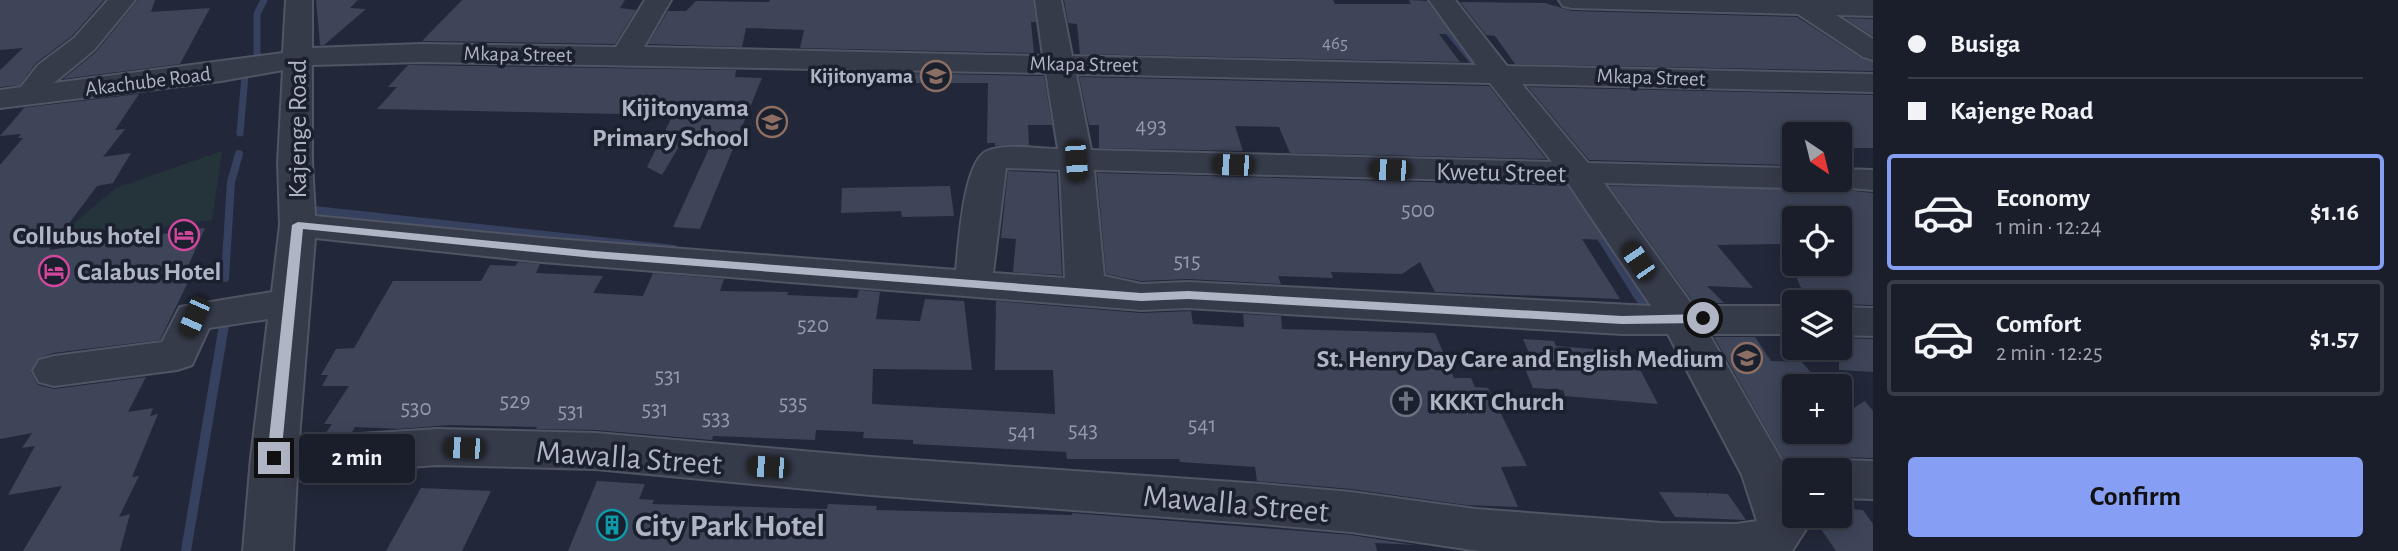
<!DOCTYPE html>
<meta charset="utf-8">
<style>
:root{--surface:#1a1e2b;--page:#232733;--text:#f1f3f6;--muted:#9fa2a9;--line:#383c47;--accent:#869ff5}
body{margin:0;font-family:"Alegreya Sans",sans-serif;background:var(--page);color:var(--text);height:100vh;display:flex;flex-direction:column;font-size:26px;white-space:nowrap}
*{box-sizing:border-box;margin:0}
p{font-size:23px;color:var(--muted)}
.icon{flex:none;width:38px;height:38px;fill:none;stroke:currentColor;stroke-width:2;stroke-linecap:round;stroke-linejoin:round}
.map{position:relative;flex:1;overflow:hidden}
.details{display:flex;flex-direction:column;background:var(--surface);width:525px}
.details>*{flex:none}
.hud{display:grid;align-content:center;height:154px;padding:0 35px;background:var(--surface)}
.needle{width:46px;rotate:145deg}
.fabs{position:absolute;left:1782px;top:122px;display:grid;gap:14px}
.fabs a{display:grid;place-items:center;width:70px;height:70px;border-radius:7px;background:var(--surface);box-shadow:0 4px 18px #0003,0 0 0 2px var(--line);font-size:35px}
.end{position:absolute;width:32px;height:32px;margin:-16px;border:9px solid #b0b5c6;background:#111;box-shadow:0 0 0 4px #111}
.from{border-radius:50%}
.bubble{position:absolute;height:49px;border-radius:7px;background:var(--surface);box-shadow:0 4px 18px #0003,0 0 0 2px var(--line);font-size:23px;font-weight:600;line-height:49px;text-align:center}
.car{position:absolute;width:21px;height:42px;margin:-21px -10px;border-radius:9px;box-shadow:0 0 5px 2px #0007;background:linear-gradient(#222 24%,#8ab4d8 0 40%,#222 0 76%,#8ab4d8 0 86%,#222 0)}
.hud b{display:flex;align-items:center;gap:24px;height:66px;font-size:26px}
.hud b+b{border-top:2px solid var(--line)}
.hud i{width:18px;height:18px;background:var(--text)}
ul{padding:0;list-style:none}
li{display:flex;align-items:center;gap:21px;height:116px;margin:0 14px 10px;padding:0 21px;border:4px solid var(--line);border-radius:7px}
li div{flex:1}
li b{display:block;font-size:26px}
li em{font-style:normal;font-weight:600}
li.selected{border-color:var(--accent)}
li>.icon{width:63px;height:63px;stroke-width:1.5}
.primary-button{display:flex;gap:14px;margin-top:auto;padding:14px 35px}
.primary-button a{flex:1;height:80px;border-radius:7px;background:var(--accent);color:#111;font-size:28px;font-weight:600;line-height:80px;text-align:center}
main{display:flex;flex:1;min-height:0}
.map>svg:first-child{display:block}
</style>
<main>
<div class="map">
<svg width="1873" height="551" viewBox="0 0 1873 551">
<rect width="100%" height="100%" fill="#222839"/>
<path fill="#24343a" d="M 222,151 L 212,220 L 51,242 L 116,188 Z"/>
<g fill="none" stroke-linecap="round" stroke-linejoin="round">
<g stroke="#364160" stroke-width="7">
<path d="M 1443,25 L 1481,71"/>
<path d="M 250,60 L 257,59 L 257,14 L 264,0"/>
<path d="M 238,76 L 245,75 L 240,133"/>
</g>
<g stroke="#364160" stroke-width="8">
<path d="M 1566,182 L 1649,314"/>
<path d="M 314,210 L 674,249"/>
<path d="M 225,278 L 231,182 L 239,154"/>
<path d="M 224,327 L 226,315"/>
</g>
<path stroke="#364160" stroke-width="10" d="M 186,551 L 224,325"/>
</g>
<g fill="#3e4559" fill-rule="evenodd">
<path d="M 0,0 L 104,0 L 72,36 L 36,63 L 20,85 L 0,87 L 0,70 L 23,48 L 0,50 Z"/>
<path d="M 138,0 L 155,0 L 151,12 L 210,8 L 180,64 L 63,79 L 96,52 Z"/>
<path d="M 316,0 L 358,0 L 350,8 L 366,9 L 324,45 L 320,45 Z"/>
<path d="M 462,0 L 625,0 L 620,8 L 636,10 L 615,44 L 422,41 Z"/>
<path d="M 770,0 L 1033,0 L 1036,22 L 1031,22 L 1034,53 L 800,48 L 804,30 L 746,28 L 742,47 L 648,44 L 668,11 L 686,11 L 696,1 L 769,2 Z"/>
<path d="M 1064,0 L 1333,0 L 1335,4 L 1411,4 L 1409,0 L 1427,1 L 1451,34 L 1439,34 L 1460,62 L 1080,54 L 1077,24 L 1068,23 Z"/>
<path d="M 1460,2 L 1545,3 L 1572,11 L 1797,17 L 1862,59 L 1873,62 L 1873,71 L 1515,64 L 1495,36 L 1486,35 Z"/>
<path d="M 1845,18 L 1873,19 L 1873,36 Z"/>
<path d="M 408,65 L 736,70 L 735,77 L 762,78 L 700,229 L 673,227 L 712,142 L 689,130 L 662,175 L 647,167 L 673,115 L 377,109 L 397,87 L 388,87 Z"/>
<path d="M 846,72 L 1044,76 L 1052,125 L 1028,125 L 1029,145 L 995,146 L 995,143 L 987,143 L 988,83 L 899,83 L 899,81 L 844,78 Z"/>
<path d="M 1079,77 L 1489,86 L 1546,159 L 1290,153 L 1279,127 L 1235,126 L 1243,151 L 1099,148 L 1099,125 L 1089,125 Z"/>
<path d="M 1528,87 L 1873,95 L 1873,148 L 1839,148 L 1839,135 L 1794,135 L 1794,165 L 1589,160 Z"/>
<path d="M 139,94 L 115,130 L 125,129 L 103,157 L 131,153 L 113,183 L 97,186 L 49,250 L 205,228 L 180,284 L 188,282 L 160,340 L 53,353 L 37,359 L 31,372 L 38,385 L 54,389 L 146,377 L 128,412 L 153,408 L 150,416 L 158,414 L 132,477 L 139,476 L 119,517 L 130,514 L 120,551 L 23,551 L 62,486 L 8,495 L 35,446 L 22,448 L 32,433 L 0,439 L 0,165 L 23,138 L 18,138 L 21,134 L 0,136 L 24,108 L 21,108 Z"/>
<path d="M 1008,171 L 1057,173 L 1062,275 L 1013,272 L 1016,239 L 1001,238 Z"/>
<path d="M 1097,173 L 1567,186 L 1604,240 L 1582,239 L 1620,299 L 1435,292 L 1420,262 L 1402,274 L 1331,272 L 1333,278 L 1278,276 L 1281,284 L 1188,279 L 1141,281 L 1106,274 Z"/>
<path d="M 950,186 L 954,216 L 902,217 L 901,211 L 841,213 L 842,188 Z"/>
<path d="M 1609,186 L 1837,189 L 1873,193 L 1873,305 L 1808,303 L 1781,244 L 1717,245 L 1753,288 L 1707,286 L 1724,303 L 1694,303 ZM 1794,219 L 1839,219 L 1839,264 L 1794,264 Z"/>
<path d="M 518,262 L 540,264 L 536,273 L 603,276 L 593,293 L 643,296 L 653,273 L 724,279 L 720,291 L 788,292 L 787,295 L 857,298 L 859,290 L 880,292 L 876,319 L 920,321 L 925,299 L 964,301 L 972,370 L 873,369 L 872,404 L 1055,414 L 1053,370 L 995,370 L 996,301 L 1141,313 L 1191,311 L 1193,324 L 1244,327 L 1243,314 L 1281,316 L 1282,329 L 1435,333 L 1454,378 L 1471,378 L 1475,387 L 1488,388 L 1527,466 L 1501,467 L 1518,507 L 1466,505 L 1351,489 L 1257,481 L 1255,467 L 1180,462 L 1179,459 L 1067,459 L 1066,452 L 913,444 L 913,440 L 863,438 L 864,432 L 816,430 L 815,440 L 713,436 L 712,440 L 596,430 L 536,429 L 537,427 L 450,425 L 399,429 L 355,427 L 352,432 L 325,434 L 332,424 L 324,424 L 349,386 L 322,386 L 328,375 L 321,375 L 336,349 L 354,348 L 393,281 L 481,281 L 490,265 L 515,266 Z"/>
<path d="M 1714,337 L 1755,337 L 1771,361 L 1802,362 L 1823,387 L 1794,387 L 1794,432 L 1839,432 L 1839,417 L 1865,401 L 1873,411 L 1873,458 L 1839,457 L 1826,462 L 1804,460 L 1810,471 L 1794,468 L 1794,478 Z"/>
<path d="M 1839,338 L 1873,339 L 1873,372 L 1839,370 Z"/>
<path d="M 1523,339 L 1554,341 L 1556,346 L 1631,352 L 1658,404 L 1565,396 L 1563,390 L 1533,388 L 1518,352 L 1529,353 Z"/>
<path d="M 597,481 L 645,484 L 639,499 L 654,500 L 652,504 L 827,509 L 828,504 L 877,506 L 876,510 L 1072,515 L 1072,513 L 1351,535 L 1415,545 L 1375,543 L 1377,551 L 568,551 Z"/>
<path d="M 421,488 L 491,491 L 462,551 L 386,551 Z"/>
<path d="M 1659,492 L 1707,493 L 1708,497 L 1708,493 L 1728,494 L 1746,520 L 1675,517 Z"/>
<path d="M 1839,508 L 1863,510 L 1873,524 L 1873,551 L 1836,551 L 1817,523 L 1839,525 Z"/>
</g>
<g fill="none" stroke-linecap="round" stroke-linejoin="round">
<g stroke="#505564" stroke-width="4">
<g id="minor">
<path d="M 108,0 L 135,0 L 94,50 L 54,83 L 283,53 L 286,0 L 312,0 L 312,48 L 421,44 L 616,47 L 645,0 L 671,0 L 644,47 L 1043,56 L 1035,0 L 1061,0 L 1072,56 L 1476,65 L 1429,0 L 1455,0 L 1507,66 L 1873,74 L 1873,92 L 1522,84 L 1588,163 L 1794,168 L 1794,180 L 1810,180 L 1806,185 L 1794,188 L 1604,183 L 1693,306 L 1794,306 L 1794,334 L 1709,334 L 1790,475 L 1794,486 L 1794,516 L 1804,516 L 1808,526 L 1792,551 L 1479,551 L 1351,532 L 1262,524 L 871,495 L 596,469 L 437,465 L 297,475 L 293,551 L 243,551 L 251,458 L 268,319 L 209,328 L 192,365 L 177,370 L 54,386 L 39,382 L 33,371 L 39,360 L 54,356 L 162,342 L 180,307 L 272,292 L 280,225 L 278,162 L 283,70 L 221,81 L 0,108 L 0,90 L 21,87 L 38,65 L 74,38 ZM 421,62 L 1046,73 L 1058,149 C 1037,149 1006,143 987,151 C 963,161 959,245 956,270 L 542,238 L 315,216 L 312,162 L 312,65 ZM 1076,74 L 1490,83 L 1552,162 L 1091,150 ZM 1006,168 L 1060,170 L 1065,278 L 993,273 ZM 1094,170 L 1568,183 L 1651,306 L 1188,282 L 1141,284 L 1104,276 ZM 315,238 L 542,262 L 1141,310 L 1188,308 L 1622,334 L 1668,334 L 1742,475 L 1757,521 L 1736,524 L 1661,523 L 1476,509 L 1351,492 L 1262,484 L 871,457 L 596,433 L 437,429 L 299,438 Z"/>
<path d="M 1559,0 L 1873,0 L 1873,16 L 1836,15 L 1873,39 L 1873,60 L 1863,57 L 1798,14 L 1572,8 L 1563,6 Z"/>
<path d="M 1839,169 L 1873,170 L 1873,190 L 1827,186 L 1823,180 L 1839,180 Z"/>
<path d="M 1839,307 L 1873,308 L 1873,336 L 1839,335 Z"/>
<path d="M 1839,460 L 1873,461 L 1873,499 L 1839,498 L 1839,471 L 1820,471 L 1822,466 Z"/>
</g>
</g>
<use href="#minor" fill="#363b4a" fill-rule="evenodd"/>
</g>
<path fill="#b0b5c6" d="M 298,222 L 594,251 L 1141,293 L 1188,291 L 1622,316 L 1703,314 L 1709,318 L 1703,323 L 1622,324 L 1188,299 L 1141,301 L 594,258 L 303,229 L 281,458 L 274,464 L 267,458 L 292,225 Z"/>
<defs>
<g id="school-ring" transform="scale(1.575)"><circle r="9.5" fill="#1b202e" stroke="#8d6e63" stroke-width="1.5"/><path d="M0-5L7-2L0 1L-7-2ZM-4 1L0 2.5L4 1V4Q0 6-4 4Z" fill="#8d6e63"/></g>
<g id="hotel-ring" transform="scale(1.575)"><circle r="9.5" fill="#1b202e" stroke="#d1479c" stroke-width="1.5"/><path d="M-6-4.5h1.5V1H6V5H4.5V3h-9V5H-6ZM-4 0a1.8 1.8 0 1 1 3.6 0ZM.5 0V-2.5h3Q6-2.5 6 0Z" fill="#d1479c"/></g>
<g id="church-ring" transform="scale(1.575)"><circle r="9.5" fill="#1b202e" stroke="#6b7280" stroke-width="1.5"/><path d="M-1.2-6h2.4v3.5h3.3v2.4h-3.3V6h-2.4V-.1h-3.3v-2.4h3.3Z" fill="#6b7280"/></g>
<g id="building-ring" transform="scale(1.575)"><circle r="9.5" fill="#1b202e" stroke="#0f9aa8" stroke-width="1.5"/><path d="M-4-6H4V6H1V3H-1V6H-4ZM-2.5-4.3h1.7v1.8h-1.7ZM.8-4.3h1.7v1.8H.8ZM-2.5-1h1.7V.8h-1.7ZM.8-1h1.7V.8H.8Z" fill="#0f9aa8"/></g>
</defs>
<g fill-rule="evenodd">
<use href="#school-ring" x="936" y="76"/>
<use href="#school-ring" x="772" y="122"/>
<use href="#hotel-ring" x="184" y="235"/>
<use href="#hotel-ring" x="54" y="271"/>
<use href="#school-ring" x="1747" y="358"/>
<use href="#church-ring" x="1406" y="401"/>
<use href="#building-ring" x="612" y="525"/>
</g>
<g text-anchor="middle" stroke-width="7" stroke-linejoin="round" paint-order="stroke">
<g font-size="19" fill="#9499ab">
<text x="1335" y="49">465</text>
</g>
<g font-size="21" fill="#b0b5c6" stroke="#1b202e">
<text transform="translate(518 54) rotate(1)" y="7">Mkapa Street</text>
<text transform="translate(1084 64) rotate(1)" y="7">Mkapa Street</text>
<text transform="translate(1651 77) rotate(2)" y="7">Mkapa Street</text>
<text transform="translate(148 81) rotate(-7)" y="7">Akachube Road</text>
</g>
<g font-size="21" font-weight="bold" fill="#b0b5c6" stroke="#1b202e" text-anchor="end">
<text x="913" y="83">Kijitonyama</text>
</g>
<g font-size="23" fill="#9499ab">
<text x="1151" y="133">493</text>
<text x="1418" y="217">500</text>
<text x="1187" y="268">515</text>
<text x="813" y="332">520</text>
<text x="668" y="383">531</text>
<text x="515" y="408">529</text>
<text x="793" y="410">535</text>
<text x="416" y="415">530</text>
<text x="655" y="416">531</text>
<text x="571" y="418">531</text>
<text x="716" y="425">533</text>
<text x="1202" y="432">541</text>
<text x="1083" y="437">543</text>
<text x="1022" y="439">541</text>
</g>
<g font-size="26" font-weight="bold" fill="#b0b5c6" stroke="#1b202e" text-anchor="end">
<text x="749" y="116">Kijitonyama<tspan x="749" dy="30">Primary School</tspan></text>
<text x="161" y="244">Collubus hotel</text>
<text x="77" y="280" text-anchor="start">Calabus Hotel</text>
<text x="1724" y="367">St. Henry Day Care and English Medium</text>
<text x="1429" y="410" text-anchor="start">KKKT Church</text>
</g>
<g font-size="26" fill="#b0b5c6" stroke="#1b202e">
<text transform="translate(297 129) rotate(-90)" y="9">Kajenge Road</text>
<text transform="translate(1501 172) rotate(1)" y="9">Kwetu Street</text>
</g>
<g font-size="32" fill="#b0b5c6" stroke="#1b202e">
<text transform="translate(629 457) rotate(4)" y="11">Mawalla Street</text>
<text transform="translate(1236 503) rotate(5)" y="11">Mawalla Street</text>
</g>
<g font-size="32" font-weight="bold" fill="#b0b5c6" stroke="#1b202e" text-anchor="start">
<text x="635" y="536">City Park Hotel</text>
</g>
</g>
</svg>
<div class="fabs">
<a><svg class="needle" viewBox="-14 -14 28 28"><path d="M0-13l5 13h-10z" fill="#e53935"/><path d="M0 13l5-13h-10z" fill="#9fa2a9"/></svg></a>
<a><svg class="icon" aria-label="locate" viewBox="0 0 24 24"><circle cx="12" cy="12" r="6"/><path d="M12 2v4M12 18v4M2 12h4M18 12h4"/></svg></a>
<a><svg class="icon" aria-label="layers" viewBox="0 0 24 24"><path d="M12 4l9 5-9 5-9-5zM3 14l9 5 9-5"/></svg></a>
<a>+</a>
<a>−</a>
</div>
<i class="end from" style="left:1703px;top:318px"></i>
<i class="end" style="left:274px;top:458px"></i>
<div class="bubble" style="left:299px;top:434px;width:116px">2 min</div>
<i class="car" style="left:1076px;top:161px;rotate:176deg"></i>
<i class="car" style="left:1233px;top:165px;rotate:272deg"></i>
<i class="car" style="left:1390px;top:170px;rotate:272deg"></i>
<i class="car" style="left:1638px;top:261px;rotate:326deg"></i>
<i class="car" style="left:194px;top:317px;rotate:204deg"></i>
<i class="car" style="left:464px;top:448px;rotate:272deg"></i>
<i class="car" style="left:768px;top:467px;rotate:274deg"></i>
</div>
<section class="details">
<div class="hud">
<b><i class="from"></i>Busiga</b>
<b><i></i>Kajenge Road</b>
</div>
<ul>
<li class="selected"><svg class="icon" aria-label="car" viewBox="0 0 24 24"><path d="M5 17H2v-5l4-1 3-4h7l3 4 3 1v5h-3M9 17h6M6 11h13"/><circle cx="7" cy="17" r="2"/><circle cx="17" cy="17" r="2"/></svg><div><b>Economy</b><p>1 min · 12:24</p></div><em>$1.16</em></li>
<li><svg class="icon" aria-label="car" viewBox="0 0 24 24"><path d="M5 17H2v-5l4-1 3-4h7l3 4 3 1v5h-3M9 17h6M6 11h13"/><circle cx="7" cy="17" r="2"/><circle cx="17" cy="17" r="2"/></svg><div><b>Comfort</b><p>2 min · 12:25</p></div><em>$1.57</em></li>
</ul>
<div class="primary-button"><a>Confirm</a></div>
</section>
</main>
